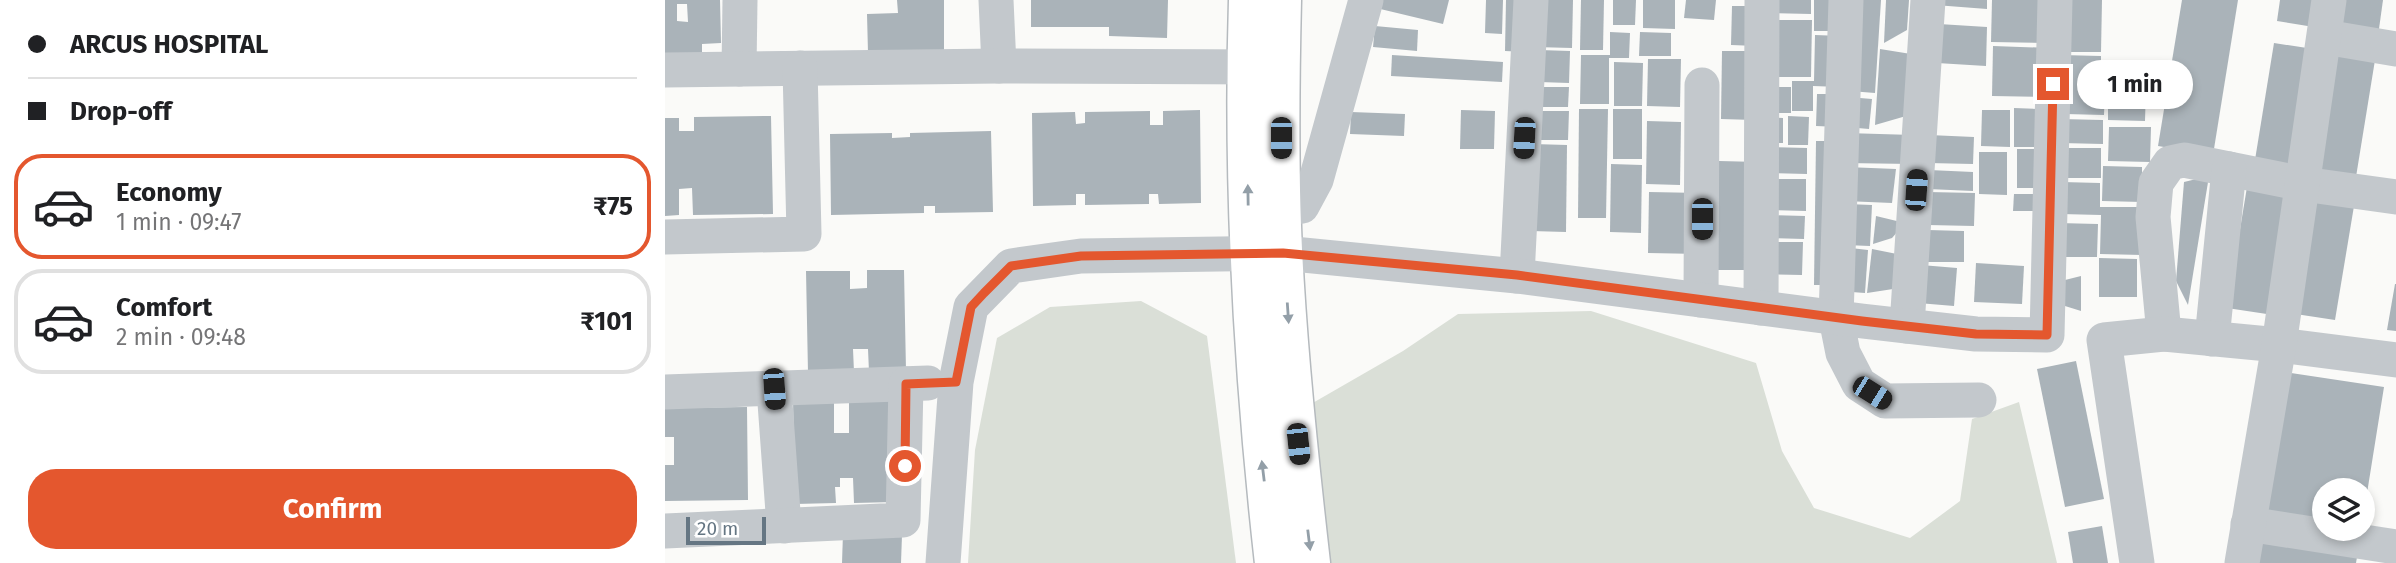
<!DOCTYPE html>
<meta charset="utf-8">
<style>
:root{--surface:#fff;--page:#f2f2f2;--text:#202124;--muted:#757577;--line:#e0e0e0;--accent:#e4572e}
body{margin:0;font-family:"Fira Sans",sans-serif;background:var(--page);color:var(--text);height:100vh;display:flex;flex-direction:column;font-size:26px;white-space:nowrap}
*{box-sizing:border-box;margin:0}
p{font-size:23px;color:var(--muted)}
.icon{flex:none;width:38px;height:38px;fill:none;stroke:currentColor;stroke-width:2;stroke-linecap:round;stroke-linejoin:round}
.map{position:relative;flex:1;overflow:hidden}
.drawer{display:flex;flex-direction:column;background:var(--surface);width:665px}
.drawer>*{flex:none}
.top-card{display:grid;align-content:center;height:154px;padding:0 28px;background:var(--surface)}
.tools{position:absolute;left:1647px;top:478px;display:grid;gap:14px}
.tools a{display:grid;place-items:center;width:63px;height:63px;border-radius:50%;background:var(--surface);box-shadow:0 4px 10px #0003;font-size:35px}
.scale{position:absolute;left:21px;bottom:18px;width:80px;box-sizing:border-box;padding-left:7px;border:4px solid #657683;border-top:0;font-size:19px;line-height:24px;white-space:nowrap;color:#657683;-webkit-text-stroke:5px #fff;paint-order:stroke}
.end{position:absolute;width:32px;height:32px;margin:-16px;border:9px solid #e4572e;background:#fff;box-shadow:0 0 0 4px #fff}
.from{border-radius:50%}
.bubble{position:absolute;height:49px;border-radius:24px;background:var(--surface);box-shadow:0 4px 10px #0003;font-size:23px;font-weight:700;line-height:49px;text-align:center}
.car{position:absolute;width:21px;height:42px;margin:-21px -10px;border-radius:9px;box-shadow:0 0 5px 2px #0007;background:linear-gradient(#222 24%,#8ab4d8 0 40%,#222 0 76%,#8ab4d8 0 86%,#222 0)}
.top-card b{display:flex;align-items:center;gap:24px;height:66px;font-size:26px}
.top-card b+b{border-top:2px solid var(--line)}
.top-card i{width:18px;height:18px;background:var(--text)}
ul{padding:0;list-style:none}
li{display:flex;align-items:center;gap:21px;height:105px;margin:0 14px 10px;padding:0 14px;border:4px solid var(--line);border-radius:28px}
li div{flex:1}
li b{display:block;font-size:26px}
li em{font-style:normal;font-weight:700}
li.current{border-color:var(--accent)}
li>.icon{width:63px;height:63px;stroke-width:1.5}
.cta{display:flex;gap:14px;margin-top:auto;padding:14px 28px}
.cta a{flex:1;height:80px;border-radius:28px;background:var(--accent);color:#fff;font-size:28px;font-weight:700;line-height:80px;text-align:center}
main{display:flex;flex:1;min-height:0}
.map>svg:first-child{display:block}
</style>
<main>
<section class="drawer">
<div class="top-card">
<b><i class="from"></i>ARCUS HOSPITAL</b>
<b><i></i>Drop-off</b>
</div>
<ul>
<li class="current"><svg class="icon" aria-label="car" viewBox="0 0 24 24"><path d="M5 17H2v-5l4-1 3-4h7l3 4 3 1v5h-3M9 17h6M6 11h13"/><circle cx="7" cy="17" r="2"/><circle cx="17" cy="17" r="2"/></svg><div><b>Economy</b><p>1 min · 09:47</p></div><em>₹75</em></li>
<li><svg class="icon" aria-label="car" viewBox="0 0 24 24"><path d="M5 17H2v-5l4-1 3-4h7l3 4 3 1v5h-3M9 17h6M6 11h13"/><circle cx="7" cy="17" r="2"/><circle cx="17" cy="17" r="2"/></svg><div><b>Comfort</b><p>2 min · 09:48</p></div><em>₹101</em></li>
</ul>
<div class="cta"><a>Confirm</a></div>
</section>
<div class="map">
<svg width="1731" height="563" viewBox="0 0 1731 563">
<rect width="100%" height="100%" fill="#fafaf8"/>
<g fill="#dadfd7">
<path d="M 476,301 L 542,336 L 571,563 L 303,563 L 310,450 L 332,338 L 385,307 Z"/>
<path d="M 926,311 L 1091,363 L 1117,451 L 1149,508 L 1245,538 L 1295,501 L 1307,419 L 1354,402 L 1392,563 L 658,563 L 639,408 L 738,351 L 793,314 Z"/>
</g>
<g fill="#aab3b9" fill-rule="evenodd">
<path d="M 0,0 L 55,0 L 56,43 L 37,44 L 37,64 L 0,65 ZM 12,4 L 22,4 L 23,22 L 12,21 Z"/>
<path d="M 232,0 L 279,0 L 279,52 L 203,53 L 202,14 L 233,13 Z"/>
<path d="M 366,0 L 503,0 L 502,38 L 444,36 L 444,27 L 366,27 Z"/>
<path d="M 709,0 L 784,0 L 778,24 L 707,7 Z"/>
<path d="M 821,0 L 838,0 L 837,34 L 820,33 Z"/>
<path d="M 841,0 L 863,0 L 862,52 L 840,51 Z"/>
<path d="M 871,0 L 908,0 L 907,48 L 870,47 Z"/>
<path d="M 916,0 L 939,0 L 938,50 L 915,50 Z"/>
<path d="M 948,0 L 971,0 L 970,25 L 948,25 Z"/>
<path d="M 978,0 L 1010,0 L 1010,29 L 978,28 Z"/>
<path d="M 1021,0 L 1051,0 L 1049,20 L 1019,18 Z"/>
<path d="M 1107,0 L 1146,0 L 1146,14 L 1106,13 Z"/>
<rect x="1149" y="0" width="28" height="31"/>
<path d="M 1191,0 L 1216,0 L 1210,93 L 1185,91 Z"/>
<path d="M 1221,0 L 1244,0 L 1242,30 L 1219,43 Z"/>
<path d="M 1271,0 L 1322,0 L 1322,9 L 1270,5 Z"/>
<path d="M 1327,0 L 1383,0 L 1383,43 L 1326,42 Z"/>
<path d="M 1401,0 L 1437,0 L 1436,52 L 1401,52 Z"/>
<path d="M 1517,0 L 1573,0 L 1548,155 L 1493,146 Z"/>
<path d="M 1615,0 L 1659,0 L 1655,28 L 1612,21 Z"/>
<path d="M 1668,0 L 1718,0 L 1713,36 L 1664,29 Z"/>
<path d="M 1067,6 L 1093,6 L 1092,46 L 1066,45 Z"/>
<path d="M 1105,20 L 1147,20 L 1146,77 L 1104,77 Z"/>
<path d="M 1274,24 L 1322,27 L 1321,66 L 1272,63 Z"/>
<path d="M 710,26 L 753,30 L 752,51 L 708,47 Z"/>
<path d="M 945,32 L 965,33 L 964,58 L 944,58 L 944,104 L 915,104 L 916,55 L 945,55 Z"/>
<path d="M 975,32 L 1006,33 L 1006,56 L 974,56 Z"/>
<path d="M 1150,35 L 1176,36 L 1175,87 L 1148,86 L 1148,111 L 1127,111 L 1127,81 L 1149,81 Z"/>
<path d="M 1609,43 L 1655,50 L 1635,173 L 1589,166 Z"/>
<path d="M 1328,46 L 1385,48 L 1384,97 L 1327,96 Z"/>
<path d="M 1215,49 L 1246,54 L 1248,114 L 1210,125 Z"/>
<path d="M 874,50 L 905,51 L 904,83 L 874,82 Z"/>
<path d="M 1057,51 L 1090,51 L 1089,120 L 1056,119 Z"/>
<path d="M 1663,53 L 1710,60 L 1690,183 L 1644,176 Z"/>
<path d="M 727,55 L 838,62 L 837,82 L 726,76 Z"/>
<path d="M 1396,55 L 1436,56 L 1436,83 L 1414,84 L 1440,85 L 1439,115 L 1400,114 Z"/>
<path d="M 983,59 L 1016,59 L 1015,107 L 982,106 Z"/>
<path d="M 949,62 L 978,63 L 977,106 L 949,106 Z"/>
<path d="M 1443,86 L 1481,86 L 1480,121 L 1443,120 Z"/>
<path d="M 869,87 L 904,87 L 903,107 L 869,107 Z"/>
<rect x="1100" y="87" width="26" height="26"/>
<path d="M 1152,94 L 1176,94 L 1175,127 L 1151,126 Z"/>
<path d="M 1183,97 L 1207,99 L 1204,129 L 1181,127 Z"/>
<path d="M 1349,108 L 1372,109 L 1371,147 L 1349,147 Z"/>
<path d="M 914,109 L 943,109 L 941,218 L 913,218 Z"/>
<rect x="948" y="109" width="29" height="50"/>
<path d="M 535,110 L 536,203 L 494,204 L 493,194 L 484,194 L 484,204 L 420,205 L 420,194 L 411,194 L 411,205 L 368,206 L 367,113 L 410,112 L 411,124 L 420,123 L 420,112 L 485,111 L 485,125 L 498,125 L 498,111 Z"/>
<path d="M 796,110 L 830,111 L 829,149 L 795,149 Z"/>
<path d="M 1317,110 L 1345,110 L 1345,147 L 1316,146 Z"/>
<path d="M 868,111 L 904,111 L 903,140 L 868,140 Z"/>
<path d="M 686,112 L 740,114 L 739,136 L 685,134 Z"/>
<path d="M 106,116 L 108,214 L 28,215 L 27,188 L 14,189 L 14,215 L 0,216 L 0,118 L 14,118 L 14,131 L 29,131 L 29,117 Z"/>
<path d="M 1123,116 L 1144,117 L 1143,145 L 1123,145 Z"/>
<path d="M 1099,117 L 1118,118 L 1118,143 L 1098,143 Z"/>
<path d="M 1396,119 L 1438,120 L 1438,144 L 1396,143 Z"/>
<path d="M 982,121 L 1016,122 L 1015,185 L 981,184 Z"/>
<path d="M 1444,127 L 1486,127 L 1485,162 L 1443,161 Z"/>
<path d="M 326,131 L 328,212 L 270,213 L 270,206 L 259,206 L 259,213 L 166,215 L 165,134 L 227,133 L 227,138 L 245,137 L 245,133 Z"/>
<path d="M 1181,133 L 1248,135 L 1247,164 L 1180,163 Z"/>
<path d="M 1264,135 L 1309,137 L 1308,164 L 1263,163 Z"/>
<path d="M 1151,141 L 1172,141 L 1170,285 L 1149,285 Z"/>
<path d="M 868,144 L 902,145 L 901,232 L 866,231 Z"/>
<path d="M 1101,147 L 1142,148 L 1142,174 L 1101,173 Z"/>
<rect x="1395" y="148" width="41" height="30"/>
<path d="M 1352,149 L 1381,149 L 1380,188 L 1352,188 Z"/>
<path d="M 1314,152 L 1342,152 L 1342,195 L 1314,194 Z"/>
<path d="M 1054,161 L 1094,162 L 1092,270 L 1052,270 Z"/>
<path d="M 946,164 L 977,165 L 976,233 L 945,232 Z"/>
<path d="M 1438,166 L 1477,167 L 1477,202 L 1437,201 Z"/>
<path d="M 1181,167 L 1231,169 L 1227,203 L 1180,201 Z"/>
<path d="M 1264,170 L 1308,172 L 1308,191 L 1263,189 Z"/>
<path d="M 1544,176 L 1523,305 L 1511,281 L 1519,182 Z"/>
<path d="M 1102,179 L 1141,179 L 1141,211 L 1102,210 Z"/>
<path d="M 1397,182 L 1435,183 L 1435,207 L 1478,207 L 1477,255 L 1435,254 L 1436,215 L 1396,214 Z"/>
<path d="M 1582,187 L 1634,195 L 1615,316 L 1562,308 Z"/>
<path d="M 984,192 L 1036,193 L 1035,254 L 983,253 Z"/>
<path d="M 1263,192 L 1310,193 L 1309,226 L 1263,225 Z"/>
<path d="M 1644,192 L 1690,200 L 1670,320 L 1624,313 Z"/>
<path d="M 1349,194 L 1377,194 L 1377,211 L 1348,211 Z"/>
<path d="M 1182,204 L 1207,205 L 1205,246 L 1180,245 Z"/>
<path d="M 1099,215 L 1140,216 L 1139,239 L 1099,238 Z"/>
<path d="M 1211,216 L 1240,223 L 1227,238 L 1208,244 Z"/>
<path d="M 1393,223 L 1433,224 L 1432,257 L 1393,257 Z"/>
<path d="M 1263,230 L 1299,231 L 1299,262 L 1262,262 Z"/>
<path d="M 1098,242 L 1138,242 L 1137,275 L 1098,274 Z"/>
<path d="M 1177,247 L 1203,250 L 1200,293 L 1173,291 Z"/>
<path d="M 1207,249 L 1232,254 L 1228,289 L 1202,293 Z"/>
<path d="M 1434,258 L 1472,259 L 1472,297 L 1434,297 Z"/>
<path d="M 1311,263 L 1359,266 L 1357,304 L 1309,302 Z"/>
<path d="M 1256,265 L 1292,268 L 1289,306 L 1253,303 Z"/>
<path d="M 202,270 L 239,270 L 241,371 L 204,372 L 203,349 L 188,349 L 189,372 L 143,373 L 141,271 L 185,271 L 185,289 L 202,288 Z"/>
<path d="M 1416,276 L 1416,311 L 1400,306 L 1400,280 Z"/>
<path d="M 1730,284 L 1731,284 L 1731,331 L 1722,330 Z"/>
<path d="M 1411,361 L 1439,499 L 1400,507 L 1372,369 Z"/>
<path d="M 1619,372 L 1719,387 L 1699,512 L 1698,490 L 1659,490 L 1659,529 L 1595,519 Z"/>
<path d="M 184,399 L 227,399 L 229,502 L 189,503 L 188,478 L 175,478 L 175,487 L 170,487 L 171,503 L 130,504 L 128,400 L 169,400 L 169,433 L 184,433 Z"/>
<path d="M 82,407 L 83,500 L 0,501 L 0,465 L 9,465 L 9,437 L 0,437 L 0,408 Z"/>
<path d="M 1437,526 L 1443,563 L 1408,563 L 1403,532 Z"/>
<path d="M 178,533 L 237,535 L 236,563 L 177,563 Z"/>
<path d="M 1592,534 L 1693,551 L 1691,563 L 1588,563 Z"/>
</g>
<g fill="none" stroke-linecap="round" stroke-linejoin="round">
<g stroke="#b5babe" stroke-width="41">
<g id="major">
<path d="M 583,0 C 577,188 588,376 609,563"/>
<path d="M 617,0 C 615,83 614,167 618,250 C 623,355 634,459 646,563"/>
</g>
</g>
<g stroke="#c3c8cc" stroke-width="35">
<path d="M 331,0 L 334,66"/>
<path d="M 1181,0 L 1171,318 L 1178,353 L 1194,384 L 1220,401 L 1314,400"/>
<path d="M 1660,37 L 1731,49"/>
<path d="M 74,69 L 75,0"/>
<path d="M 0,70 L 334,66 L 609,67"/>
<path d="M 617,208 L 637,206 L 651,180 L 701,0"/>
<path d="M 0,237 L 139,234 L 135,68"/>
<path d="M 852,276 L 866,0"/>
<path d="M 1036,300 L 1037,85"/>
<path d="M 1096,308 L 1097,0"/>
<path d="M 1242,326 L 1263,0"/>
<path d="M 1499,334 L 1488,217 L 1491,183 L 1505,163 L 1519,160 L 1638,184 L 1731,197"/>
<path d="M 1547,339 L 1564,169"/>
<path d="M 109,389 L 119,526"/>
<path d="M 0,392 L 263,383"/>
<path d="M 1583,524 L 1731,547"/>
<path d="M 0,531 L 238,520 L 241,384"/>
<path d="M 278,563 L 291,382 L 306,307 L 346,266 L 416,256 L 618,253 L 852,276 L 1197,321 L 1311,334 L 1382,335 L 1390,0"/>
<path d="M 1472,563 L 1439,340 L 1499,334 L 1614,345 L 1731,360"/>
<path d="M 1577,563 L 1614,345 L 1664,0"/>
</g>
<use href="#major" stroke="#fff" stroke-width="38"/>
</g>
<defs><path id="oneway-solid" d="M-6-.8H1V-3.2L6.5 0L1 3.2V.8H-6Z" transform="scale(1.75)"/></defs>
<g fill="#939fa8">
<use href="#oneway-solid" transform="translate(583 195) rotate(-91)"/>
<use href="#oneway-solid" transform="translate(623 313) rotate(86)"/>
<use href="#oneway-solid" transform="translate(598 471) rotate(-97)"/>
<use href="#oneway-solid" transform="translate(644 540) rotate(83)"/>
</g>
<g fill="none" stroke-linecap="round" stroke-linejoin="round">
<path stroke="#e4572e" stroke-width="9" d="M 240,466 L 241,384 L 291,382 L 306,307 L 319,293 L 346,266 L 416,256 L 618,253 L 852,275 L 1197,321 L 1311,334 L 1382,335 L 1388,84"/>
</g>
</svg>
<div class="tools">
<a><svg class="icon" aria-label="layers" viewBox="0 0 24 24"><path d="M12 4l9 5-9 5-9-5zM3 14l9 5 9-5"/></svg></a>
</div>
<div class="scale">20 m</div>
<i class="end from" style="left:240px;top:466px"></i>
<i class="end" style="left:1388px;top:84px"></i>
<div class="bubble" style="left:1412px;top:60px;width:116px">1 min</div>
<i class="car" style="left:616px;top:138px;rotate:180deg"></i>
<i class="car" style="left:859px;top:138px;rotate:183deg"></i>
<i class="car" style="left:1251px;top:190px;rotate:4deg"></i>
<i class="car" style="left:1037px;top:219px;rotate:180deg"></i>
<i class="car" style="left:109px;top:389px;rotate:176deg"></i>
<i class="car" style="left:1207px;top:393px;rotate:122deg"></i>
<i class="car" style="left:633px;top:444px;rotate:174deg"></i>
</div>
</main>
